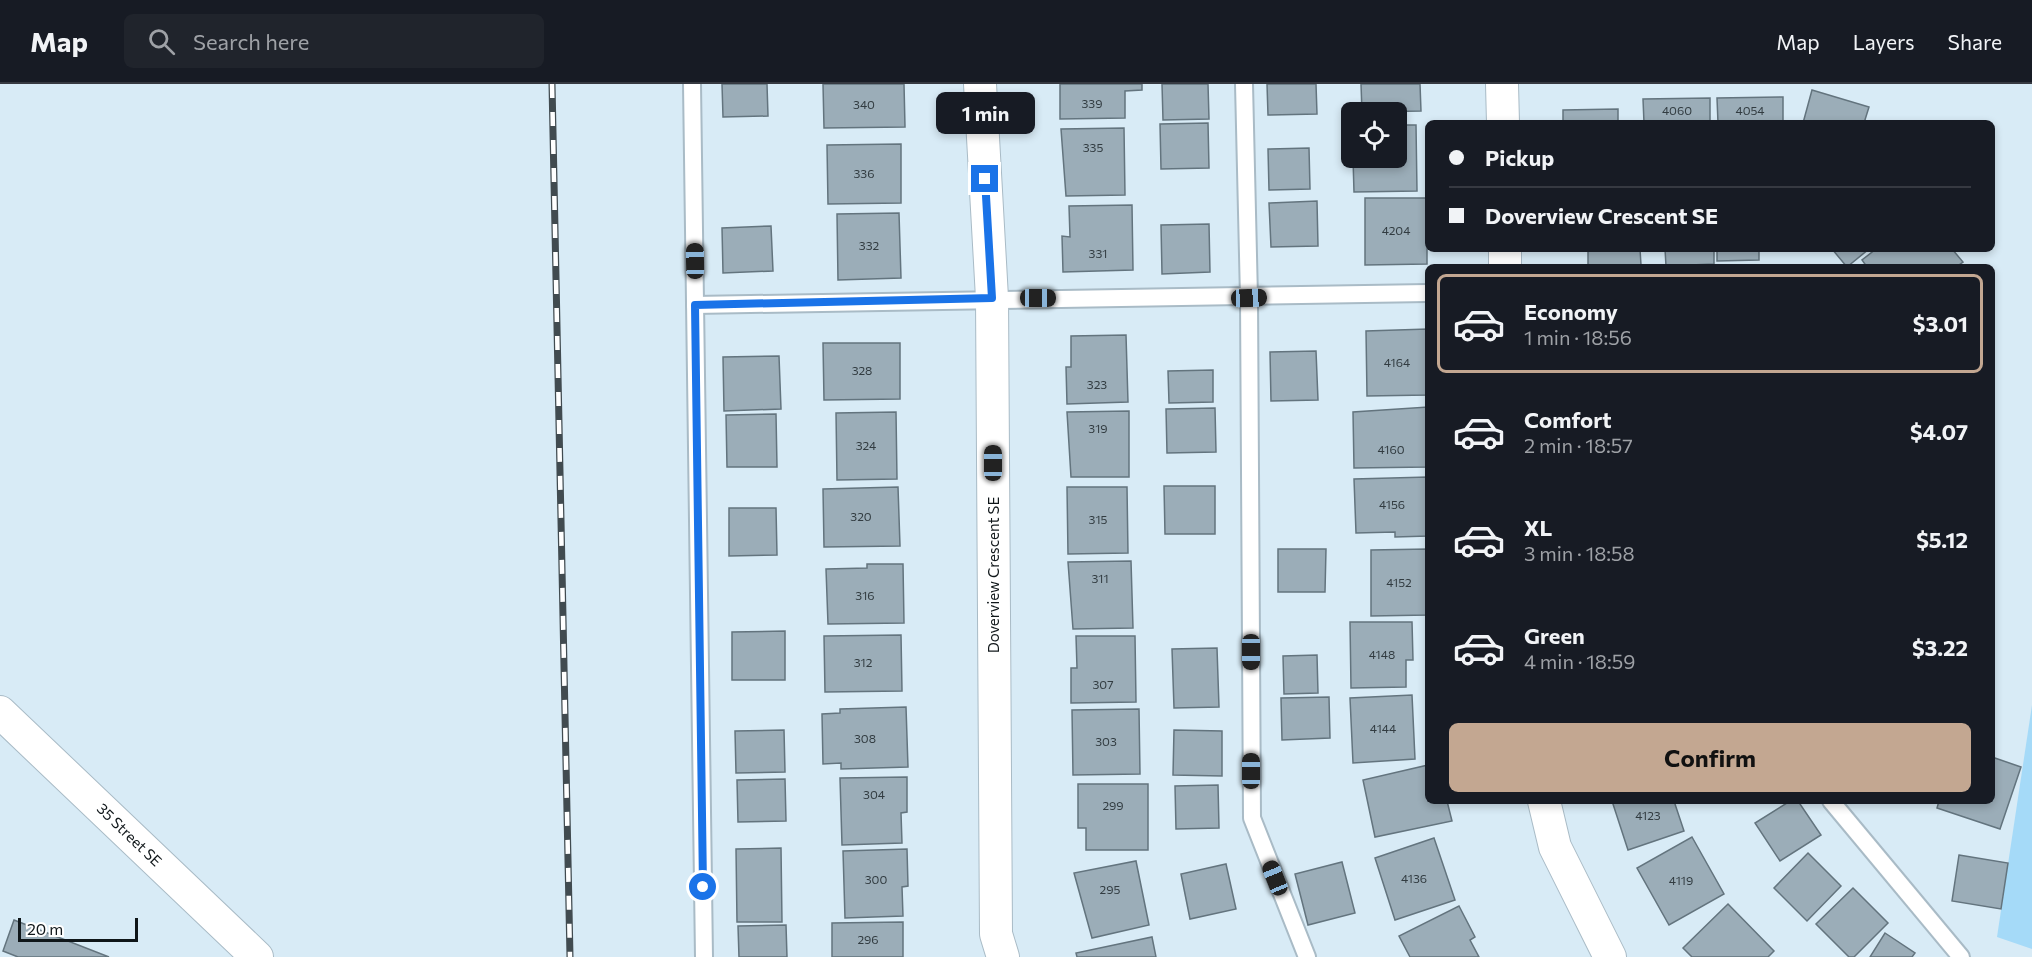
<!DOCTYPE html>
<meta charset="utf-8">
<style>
:root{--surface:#171b24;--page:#20242c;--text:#f1f3f6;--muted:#9ea1a6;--line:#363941;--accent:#c3a791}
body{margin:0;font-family:Commissioner,sans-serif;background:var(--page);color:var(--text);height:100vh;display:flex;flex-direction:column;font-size:22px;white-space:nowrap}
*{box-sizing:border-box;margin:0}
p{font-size:20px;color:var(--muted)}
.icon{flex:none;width:33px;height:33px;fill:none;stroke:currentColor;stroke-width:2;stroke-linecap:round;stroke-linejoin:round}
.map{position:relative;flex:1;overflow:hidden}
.drawer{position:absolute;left:1425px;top:180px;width:570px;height:540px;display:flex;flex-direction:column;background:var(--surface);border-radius:9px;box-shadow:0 3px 9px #0003}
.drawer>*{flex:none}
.top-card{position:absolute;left:1425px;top:36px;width:570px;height:132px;border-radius:9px;box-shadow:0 3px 9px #0003;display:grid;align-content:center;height:132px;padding:0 24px;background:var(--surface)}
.fabs{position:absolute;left:1341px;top:18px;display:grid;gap:12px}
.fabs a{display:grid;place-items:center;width:66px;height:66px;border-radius:9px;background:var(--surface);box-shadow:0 3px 9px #0003;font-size:30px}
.scale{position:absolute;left:18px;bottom:15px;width:120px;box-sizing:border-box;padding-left:6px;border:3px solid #0f1619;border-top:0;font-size:16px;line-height:21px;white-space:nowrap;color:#0f1619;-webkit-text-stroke:4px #fff;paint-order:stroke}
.end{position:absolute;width:27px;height:27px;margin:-14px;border:8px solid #1a73e8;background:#fff;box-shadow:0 0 0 3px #fff}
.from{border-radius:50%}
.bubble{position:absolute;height:42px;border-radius:9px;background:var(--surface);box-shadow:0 3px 9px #0003;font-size:20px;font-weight:700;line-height:42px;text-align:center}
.car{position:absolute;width:18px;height:36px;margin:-18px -9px;border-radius:8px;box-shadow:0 0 4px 2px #0007;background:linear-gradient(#222 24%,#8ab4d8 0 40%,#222 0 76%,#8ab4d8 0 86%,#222 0)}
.top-card b{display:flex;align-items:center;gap:21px;height:57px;font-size:22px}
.top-card b+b{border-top:2px solid var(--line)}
.top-card i{width:15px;height:15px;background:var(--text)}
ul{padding:10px 0 0;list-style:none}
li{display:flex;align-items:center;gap:18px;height:99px;margin:0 12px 9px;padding:0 12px;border:3px solid transparent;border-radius:9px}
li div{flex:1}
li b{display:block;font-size:22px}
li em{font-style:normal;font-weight:700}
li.active{border-color:var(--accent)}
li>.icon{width:54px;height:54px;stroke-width:1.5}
.action{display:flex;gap:12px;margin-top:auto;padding:12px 24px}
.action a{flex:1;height:69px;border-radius:9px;background:var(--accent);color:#111;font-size:24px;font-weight:700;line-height:69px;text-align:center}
header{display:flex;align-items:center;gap:36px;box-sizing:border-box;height:84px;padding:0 30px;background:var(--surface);border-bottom:2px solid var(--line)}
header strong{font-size:28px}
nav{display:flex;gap:33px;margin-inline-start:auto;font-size:21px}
.search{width:420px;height:54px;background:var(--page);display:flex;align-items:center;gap:15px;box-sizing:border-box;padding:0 21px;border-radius:9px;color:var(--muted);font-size:22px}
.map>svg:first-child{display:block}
</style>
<header>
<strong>Map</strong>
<div class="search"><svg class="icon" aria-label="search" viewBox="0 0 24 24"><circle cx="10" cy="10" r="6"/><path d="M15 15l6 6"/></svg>Search here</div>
<nav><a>Map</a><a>Layers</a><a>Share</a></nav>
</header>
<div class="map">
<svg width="2032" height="873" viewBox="0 0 2032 873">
<rect width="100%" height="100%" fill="#d8ebf6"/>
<path fill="#a5daf8" d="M 2032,621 L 2032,865 L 1997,853 Z"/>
<g fill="#9badb8" stroke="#63747e" stroke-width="1.5">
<path d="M 722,0 L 767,0 L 768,32 L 723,33 Z"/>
<path d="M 823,0 L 904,0 L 905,43 L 824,44 Z"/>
<path d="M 1060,0 L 1142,0 L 1142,6 L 1125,7 L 1125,34 L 1060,35 Z"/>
<path d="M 1162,0 L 1208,0 L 1209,35 L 1163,36 Z"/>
<path d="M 1267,0 L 1316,0 L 1317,30 L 1268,31 Z"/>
<path d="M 1361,0 L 1420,0 L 1421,27 L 1362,28 Z"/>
<path d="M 1812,6 L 1869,23 L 1864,39 L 1803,39 Z"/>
<path d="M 1783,13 L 1783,39 L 1718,39 L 1717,14 Z"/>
<path d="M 1710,14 L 1710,39 L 1644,39 L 1643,15 Z"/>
<path d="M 1618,25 L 1618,39 L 1563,39 L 1563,26 Z"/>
<path d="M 1208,39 L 1209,84 L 1161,85 L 1160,40 Z"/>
<path d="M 1396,41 L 1416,41 L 1417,107 L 1354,108 L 1353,74 L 1396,74 Z"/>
<path d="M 1124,44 L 1125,111 L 1066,112 L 1061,45 Z"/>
<path d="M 901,60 L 901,119 L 828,120 L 827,61 Z"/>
<path d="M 1309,64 L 1310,105 L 1269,106 L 1268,65 Z"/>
<path d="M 1365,114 L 1427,114 L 1427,180 L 1365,181 Z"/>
<path d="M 1317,117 L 1318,162 L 1271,163 L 1269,119 Z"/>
<path d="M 1132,121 L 1133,186 L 1063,188 L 1062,152 L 1070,153 L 1069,122 Z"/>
<path d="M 899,129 L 901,194 L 838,196 L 837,130 Z"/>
<path d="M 1209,140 L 1210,188 L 1162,190 L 1161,141 Z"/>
<path d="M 771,142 L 773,187 L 723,189 L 722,144 Z"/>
<path d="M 1588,165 L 1640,165 L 1641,181 L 1588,182 Z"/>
<path d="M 1665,165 L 1714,165 L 1714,180 L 1666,182 Z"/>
<path d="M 1717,165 L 1759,165 L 1759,176 L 1717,177 Z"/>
<path d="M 1832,165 L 1869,165 L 1847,183 Z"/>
<path d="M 1876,165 L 1952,165 L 1963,178 L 1956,183 L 1867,183 L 1862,176 Z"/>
<path d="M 1428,245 L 1428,311 L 1367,312 L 1366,247 Z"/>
<path d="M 1126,251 L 1128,318 L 1067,320 L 1066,283 L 1071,283 L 1071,252 Z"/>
<path d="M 823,259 L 900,259 L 900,315 L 824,316 Z"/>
<path d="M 1316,267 L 1318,316 L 1271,317 L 1270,268 Z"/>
<path d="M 779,272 L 781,325 L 724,327 L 723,273 Z"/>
<path d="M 1213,286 L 1213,318 L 1169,319 L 1168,287 Z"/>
<path d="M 1428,323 L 1428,383 L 1354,384 L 1353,328 Z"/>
<path d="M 1215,324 L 1216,368 L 1167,369 L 1166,325 Z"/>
<path d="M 1129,327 L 1129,393 L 1071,393 L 1067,328 Z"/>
<path d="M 896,328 L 897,395 L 837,396 L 836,329 Z"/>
<path d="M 776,330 L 777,383 L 727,383 L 726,331 Z"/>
<path d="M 1428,393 L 1428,452 L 1395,453 L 1395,448 L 1356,449 L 1354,395 Z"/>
<path d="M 1164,402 L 1215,402 L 1215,450 L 1165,450 Z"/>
<path d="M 898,403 L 900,462 L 824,463 L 823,405 Z"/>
<path d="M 1067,403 L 1127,403 L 1128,469 L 1068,470 Z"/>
<path d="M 729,424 L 776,424 L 777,471 L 729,472 Z"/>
<path d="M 1278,465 L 1326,465 L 1325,508 L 1278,508 Z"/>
<path d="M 1428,465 L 1428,531 L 1371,532 L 1371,466 Z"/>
<path d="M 1131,477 L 1133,544 L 1073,545 L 1068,478 Z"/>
<path d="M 867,480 L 903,480 L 904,539 L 828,540 L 826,485 L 867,484 Z"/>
<path d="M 1350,538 L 1412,538 L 1413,576 L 1406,576 L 1406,603 L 1351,604 Z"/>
<path d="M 785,547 L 785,596 L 732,596 L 732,548 Z"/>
<path d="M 901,551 L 902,607 L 825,608 L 824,552 Z"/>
<path d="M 1076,552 L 1135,552 L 1136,618 L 1071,619 L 1071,584 L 1077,584 Z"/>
<path d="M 1217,564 L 1219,623 L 1174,624 L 1172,565 Z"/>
<path d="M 1317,571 L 1318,609 L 1284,610 L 1283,572 Z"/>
<path d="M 1412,611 L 1415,675 L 1353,679 L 1350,614 Z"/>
<path d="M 1329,613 L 1330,654 L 1282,656 L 1281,614 Z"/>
<path d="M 906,623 L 908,683 L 841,685 L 841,679 L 823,680 L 822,630 L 840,629 L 840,625 Z"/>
<path d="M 1139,625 L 1140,690 L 1073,691 L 1072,626 Z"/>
<path d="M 784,646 L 785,688 L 736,689 L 735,647 Z"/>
<path d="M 1174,646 L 1222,647 L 1222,692 L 1173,691 Z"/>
<path d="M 1992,673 L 2021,683 L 2000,745 L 1937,724 L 1939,717 L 1992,717 Z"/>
<path d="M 1428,681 L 1428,717 L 1447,717 L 1452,737 L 1375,753 L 1363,696 Z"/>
<path d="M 907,693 L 907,728 L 901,729 L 902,759 L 842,761 L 840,694 Z"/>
<path d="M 785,695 L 786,737 L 738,738 L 737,696 Z"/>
<path d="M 1078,700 L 1148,700 L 1148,766 L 1086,766 L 1086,744 L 1078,744 Z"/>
<path d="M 1218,701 L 1219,744 L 1176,745 L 1175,702 Z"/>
<path d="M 1612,717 L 1674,717 L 1684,747 L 1628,766 Z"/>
<path d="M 1790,717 L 1798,717 L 1821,751 L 1780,777 L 1755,739 Z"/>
<path d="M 1692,753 L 1724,810 L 1669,841 L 1637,784 Z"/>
<path d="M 1434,754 L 1455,816 L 1395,836 L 1375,774 Z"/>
<path d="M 781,764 L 782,838 L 737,838 L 736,765 Z"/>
<path d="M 907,765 L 908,802 L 902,803 L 903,832 L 845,834 L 843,767 Z"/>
<path d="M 1808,769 L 1841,802 L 1807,837 L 1774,804 Z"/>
<path d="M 1959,771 L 2008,779 L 2001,825 L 1952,817 Z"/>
<path d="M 1136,777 L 1149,841 L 1092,854 L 1074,789 Z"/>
<path d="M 1342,778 L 1355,829 L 1308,841 L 1295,790 Z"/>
<path d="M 1226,780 L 1236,825 L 1190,835 L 1181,790 Z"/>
<path d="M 1853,804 L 1888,839 L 1854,873 L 1849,873 L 1816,840 Z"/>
<path d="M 1728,820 L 1774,867 L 1768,873 L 1692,873 L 1683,864 Z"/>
<path d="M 1459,822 L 1475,853 L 1470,856 L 1479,873 L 1410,873 L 1399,852 Z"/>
<path d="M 14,836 L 109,873 L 18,873 L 3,867 Z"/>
<path d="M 903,838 L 903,873 L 832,873 L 832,839 Z"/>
<path d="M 786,841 L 787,873 L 739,873 L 738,842 Z"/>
<path d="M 1885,849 L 1915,869 L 1912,873 L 1870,873 Z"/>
<path d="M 1152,853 L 1156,873 L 1077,873 L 1076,869 Z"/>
</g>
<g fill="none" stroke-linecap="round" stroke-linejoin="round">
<g stroke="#a9bbc6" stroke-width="20">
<g id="service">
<path d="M 692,0 L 704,873"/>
<path d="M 1244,0 L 1249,214 L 1252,734 L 1307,873"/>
<path d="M 695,221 L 1428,209"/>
<path d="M 1831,717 L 1961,873"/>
</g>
</g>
<g stroke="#a9bbc6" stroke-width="34">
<g id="minor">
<path d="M 980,0 L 992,214 L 996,850 L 1003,873"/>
<path d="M 1502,0 L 1503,39"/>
<path d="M 1505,165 L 1505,183"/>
<path d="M 0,628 L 257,873"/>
<path d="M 1544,717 L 1555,763 L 1610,873"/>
</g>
</g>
<use href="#service" stroke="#fff" stroke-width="16"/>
<use href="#minor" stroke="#fff" stroke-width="32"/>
<g stroke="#414b50" stroke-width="7">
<path id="rail" d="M 552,0 L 570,873"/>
</g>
<use href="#rail" stroke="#fff" stroke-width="4.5" stroke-dasharray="14" stroke-linecap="butt"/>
</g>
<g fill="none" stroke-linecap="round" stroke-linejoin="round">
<path stroke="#1a73e8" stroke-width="8" d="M 703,803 L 695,221 L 992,214 L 985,95"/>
</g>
<g text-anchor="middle" stroke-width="4.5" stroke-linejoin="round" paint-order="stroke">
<g font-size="12" fill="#323c41">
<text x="1092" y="24">339</text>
<text x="864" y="25">340</text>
<text x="1677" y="31">4060</text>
<text x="1750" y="31">4054</text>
<text x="1093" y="68">335</text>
<text x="864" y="94">336</text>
<text x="1396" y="151">4204</text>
<text x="869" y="166">332</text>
<text x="1098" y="174">331</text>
<text x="1397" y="283">4164</text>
<text x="862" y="291">328</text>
<text x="1097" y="305">323</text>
<text x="1098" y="349">319</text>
<text x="866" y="366">324</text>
<text x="1391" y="370">4160</text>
<text x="1392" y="425">4156</text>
<text x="861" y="437">320</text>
<text x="1098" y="440">315</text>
<text x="1100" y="499">311</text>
<text x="1399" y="503">4152</text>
<text x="865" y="516">316</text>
<text x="1382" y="575">4148</text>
<text x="863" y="583">312</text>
<text x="1103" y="605">307</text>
<text x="1383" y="649">4144</text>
<text x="865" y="659">308</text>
<text x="1106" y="662">303</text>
<text x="874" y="715">304</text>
<text x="1113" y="726">299</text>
<text x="1648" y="736">4123</text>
<text x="1414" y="799">4136</text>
<text x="876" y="800">300</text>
<text x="1681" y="801">4119</text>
<text x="1110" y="810">295</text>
<text x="868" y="860">296</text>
</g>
<g font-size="15" fill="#0f1619" stroke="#fff">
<text transform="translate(994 491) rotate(-90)" y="5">Doverview Crescent SE</text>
<text transform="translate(129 751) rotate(44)" y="5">35 Street SE</text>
</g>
</g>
</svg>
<div class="fabs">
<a><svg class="icon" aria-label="locate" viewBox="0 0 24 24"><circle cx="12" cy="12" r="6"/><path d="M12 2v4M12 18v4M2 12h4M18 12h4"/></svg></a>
</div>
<div class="scale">20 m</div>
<i class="end from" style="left:703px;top:803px"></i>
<i class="end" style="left:985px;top:95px"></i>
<div class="bubble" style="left:936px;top:8px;width:99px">1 min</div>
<i class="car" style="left:695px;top:177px;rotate:359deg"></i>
<i class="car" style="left:1038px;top:214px;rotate:90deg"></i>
<i class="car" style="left:1249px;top:214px;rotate:88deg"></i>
<i class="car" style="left:993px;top:379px;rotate:0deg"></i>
<i class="car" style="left:1251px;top:568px;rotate:180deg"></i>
<i class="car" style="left:1251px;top:687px;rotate:0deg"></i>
<i class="car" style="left:1275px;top:794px;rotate:338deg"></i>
<div class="top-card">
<b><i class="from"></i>Pickup</b>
<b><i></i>Doverview Crescent SE</b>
</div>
<section class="drawer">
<ul>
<li class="active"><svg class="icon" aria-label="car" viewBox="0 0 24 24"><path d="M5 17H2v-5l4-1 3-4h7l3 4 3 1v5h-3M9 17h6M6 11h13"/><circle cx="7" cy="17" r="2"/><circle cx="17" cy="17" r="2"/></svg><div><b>Economy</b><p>1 min · 18:56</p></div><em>$3.01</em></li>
<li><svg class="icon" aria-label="car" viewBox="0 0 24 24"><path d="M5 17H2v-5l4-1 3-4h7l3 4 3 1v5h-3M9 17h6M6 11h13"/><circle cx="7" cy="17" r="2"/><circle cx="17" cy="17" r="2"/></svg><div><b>Comfort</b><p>2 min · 18:57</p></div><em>$4.07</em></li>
<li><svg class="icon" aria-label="car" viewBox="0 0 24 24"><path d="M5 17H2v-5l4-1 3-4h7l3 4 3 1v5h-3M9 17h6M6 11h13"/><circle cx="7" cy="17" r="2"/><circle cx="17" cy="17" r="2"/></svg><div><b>XL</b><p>3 min · 18:58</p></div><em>$5.12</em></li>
<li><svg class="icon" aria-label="car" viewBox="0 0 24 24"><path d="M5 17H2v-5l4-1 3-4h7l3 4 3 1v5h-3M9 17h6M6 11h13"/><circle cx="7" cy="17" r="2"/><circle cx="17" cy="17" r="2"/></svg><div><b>Green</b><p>4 min · 18:59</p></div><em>$3.22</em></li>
</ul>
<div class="action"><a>Confirm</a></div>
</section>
</div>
